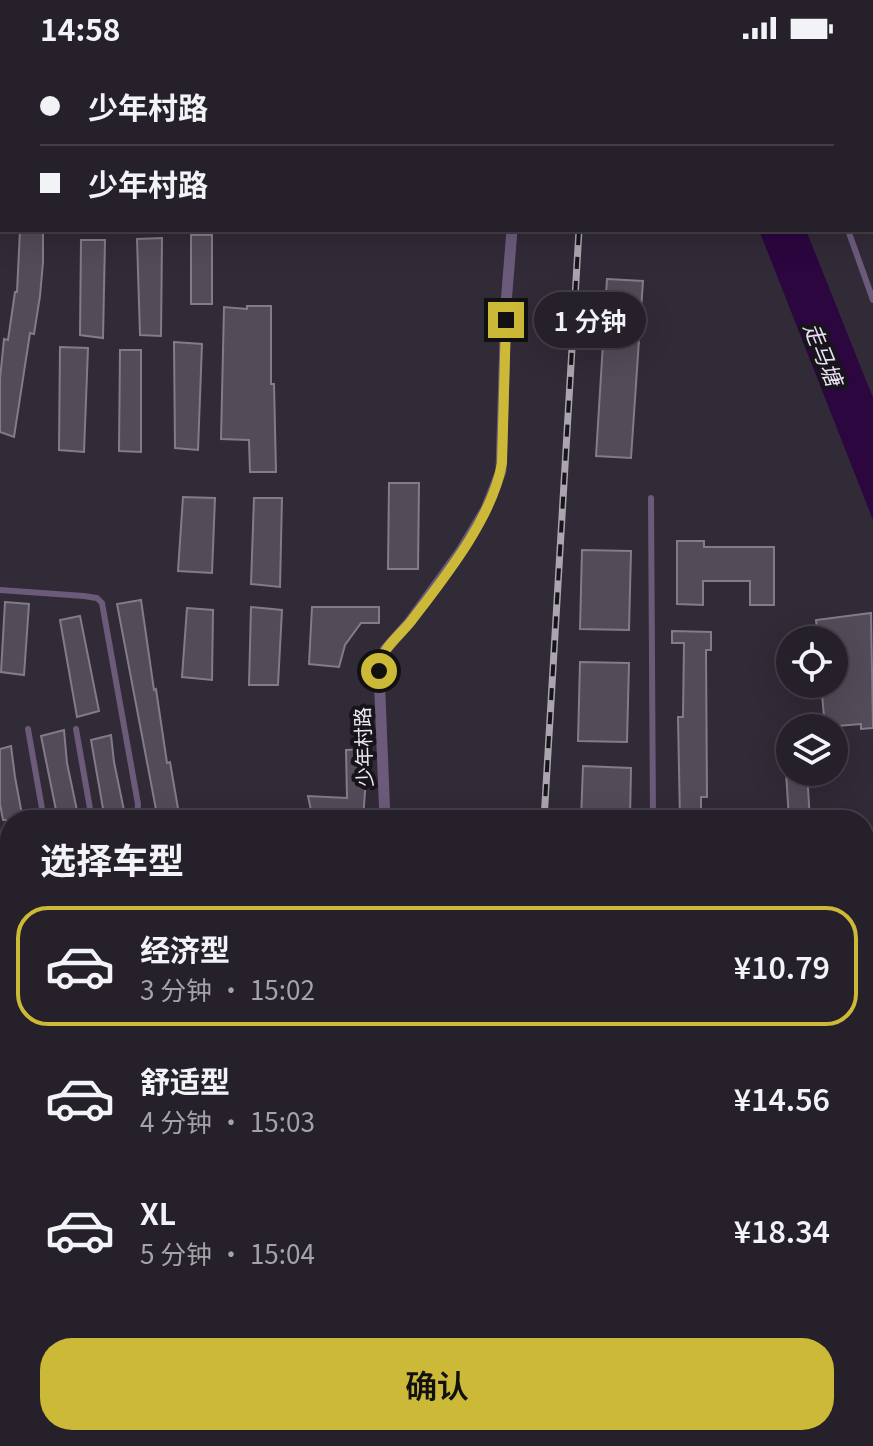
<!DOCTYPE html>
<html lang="zh">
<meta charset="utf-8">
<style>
:root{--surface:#252029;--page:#312d35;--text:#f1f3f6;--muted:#a3a3a8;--line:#423e46;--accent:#cdb938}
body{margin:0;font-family:Georgia,"Noto Sans SC",serif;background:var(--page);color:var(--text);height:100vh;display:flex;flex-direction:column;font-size:30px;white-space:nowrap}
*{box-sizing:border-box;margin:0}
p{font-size:26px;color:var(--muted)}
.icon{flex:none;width:44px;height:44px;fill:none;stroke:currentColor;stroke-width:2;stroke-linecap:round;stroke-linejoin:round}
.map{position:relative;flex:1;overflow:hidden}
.details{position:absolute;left:0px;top:754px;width:874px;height:636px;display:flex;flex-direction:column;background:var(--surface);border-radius:32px 32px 0 0;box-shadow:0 8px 32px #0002,0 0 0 2px var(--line)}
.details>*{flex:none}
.top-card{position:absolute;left:0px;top:0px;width:874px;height:176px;box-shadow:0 8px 32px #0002,0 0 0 2px var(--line);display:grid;align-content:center;height:176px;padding:0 40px;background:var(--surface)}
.fabs{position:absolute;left:776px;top:570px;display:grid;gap:16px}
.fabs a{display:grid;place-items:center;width:72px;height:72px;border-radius:50%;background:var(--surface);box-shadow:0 8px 32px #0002,0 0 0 2px var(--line);font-size:40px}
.end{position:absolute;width:36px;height:36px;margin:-18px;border:10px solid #cdb938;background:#111;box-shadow:0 0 0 4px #111}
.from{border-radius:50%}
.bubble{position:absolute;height:56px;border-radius:28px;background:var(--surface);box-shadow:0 8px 32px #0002,0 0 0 2px var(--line);font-size:26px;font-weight:600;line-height:56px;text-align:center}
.top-card b{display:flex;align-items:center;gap:28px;height:76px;font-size:30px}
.top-card b+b{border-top:2px solid var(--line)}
.top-card i{width:20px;height:20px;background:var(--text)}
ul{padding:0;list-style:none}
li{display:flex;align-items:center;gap:24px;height:120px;margin:0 16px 12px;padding:0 24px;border:4px solid transparent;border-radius:32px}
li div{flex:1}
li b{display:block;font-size:30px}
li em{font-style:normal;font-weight:600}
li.selected{border-color:var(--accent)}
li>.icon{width:72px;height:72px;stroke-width:1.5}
h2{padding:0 40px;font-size:36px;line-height:96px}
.cta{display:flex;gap:16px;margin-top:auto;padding:16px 40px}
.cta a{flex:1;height:92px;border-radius:32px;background:var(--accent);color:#111;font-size:32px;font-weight:600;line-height:92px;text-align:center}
.status{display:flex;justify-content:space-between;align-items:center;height:56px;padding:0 40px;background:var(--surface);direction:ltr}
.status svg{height:22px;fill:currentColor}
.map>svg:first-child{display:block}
</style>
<div class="status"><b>14:58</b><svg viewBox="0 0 49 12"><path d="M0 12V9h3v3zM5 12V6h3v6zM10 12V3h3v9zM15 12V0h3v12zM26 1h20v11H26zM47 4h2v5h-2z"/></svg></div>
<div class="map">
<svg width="873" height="1390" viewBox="0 0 873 1390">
<rect width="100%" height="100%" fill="#312a37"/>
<path fill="#2b063f" d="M 759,174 L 806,174 L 873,342 L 873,464 Z"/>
<g fill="#524b58" stroke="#837b89" stroke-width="2">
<path d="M 20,174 L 43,174 L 43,206 L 40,240 L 34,278 L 30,277 L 14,381 L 0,376 L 0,323 L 4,283 L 8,284 L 15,236 L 17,236 Z"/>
<rect x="191" y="179" width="21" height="69"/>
<path d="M 162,182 L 161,280 L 140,279 L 137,183 Z"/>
<path d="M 81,184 L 105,184 L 103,282 L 80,279 Z"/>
<path d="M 607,223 L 643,225 L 631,402 L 596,400 Z"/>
<path d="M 247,250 L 271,250 L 271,328 L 274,328 L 276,416 L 250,416 L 249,384 L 221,383 L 224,251 L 247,253 Z"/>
<path d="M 174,286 L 202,288 L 198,394 L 175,392 Z"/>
<path d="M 60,291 L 88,292 L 84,396 L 59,394 Z"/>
<path d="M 120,294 L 141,294 L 141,396 L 119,395 Z"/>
<path d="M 389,427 L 419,427 L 418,513 L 388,513 Z"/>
<path d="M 183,441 L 215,442 L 212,517 L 178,515 Z"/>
<path d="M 254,442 L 282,442 L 280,531 L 251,528 Z"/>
<path d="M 677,485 L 704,485 L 704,491 L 774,491 L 774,549 L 750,549 L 750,525 L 703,525 L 703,549 L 677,548 Z"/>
<path d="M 582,494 L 631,495 L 629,574 L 580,573 Z"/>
<path d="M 141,544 L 154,634 L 156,633 L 167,707 L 170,706 L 180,764 L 158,764 L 117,548 Z"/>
<path d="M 5,546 L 29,548 L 24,619 L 1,616 Z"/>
<path d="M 251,551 L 282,554 L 278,629 L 249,629 Z"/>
<path d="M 312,551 L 379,551 L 379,567 L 361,567 L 345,589 L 339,611 L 309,608 Z"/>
<path d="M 187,552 L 213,554 L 212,624 L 182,621 Z"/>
<path d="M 871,557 L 873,672 L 861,673 L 861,668 L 825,671 L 821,628 L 834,628 L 834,584 L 818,584 L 816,564 Z"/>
<path d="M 80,560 L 99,655 L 77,661 L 60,564 Z"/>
<path d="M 672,575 L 711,576 L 711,594 L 706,594 L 707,741 L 701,741 L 701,764 L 680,764 L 678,661 L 683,661 L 684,587 L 672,587 Z"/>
<path d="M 580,606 L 629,607 L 627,686 L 578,685 Z"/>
<path d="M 64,674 L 67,707 L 79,764 L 58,764 L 41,680 Z"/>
<path d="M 111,679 L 114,706 L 126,764 L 105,764 L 91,684 Z"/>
<path d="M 11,690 L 15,721 L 23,764 L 3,764 L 0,748 L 0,693 Z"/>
<path d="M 368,693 L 363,764 L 313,764 L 308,740 L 347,742 L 346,694 Z"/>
<path d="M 583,710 L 631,712 L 630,764 L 581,764 Z"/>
<path d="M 786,716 L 807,716 L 810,764 L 789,764 Z"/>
<path d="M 10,799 L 10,849 L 0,851 L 0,802 Z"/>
</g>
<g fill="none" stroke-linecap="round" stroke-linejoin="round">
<g stroke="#6c5a7b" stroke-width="6">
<path d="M 872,79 L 873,78"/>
<path d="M 848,174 L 873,244"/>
<path d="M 651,442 L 653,764"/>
<path d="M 0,534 L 84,540 L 97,542 L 102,547 L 138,748 L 137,764"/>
<path d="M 28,673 L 44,764"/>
<path d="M 76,673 L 92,764"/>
<path d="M 0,792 L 10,791"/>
<path d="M 696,1380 L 697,1390"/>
</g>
<g stroke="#6c5a7b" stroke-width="11">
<path d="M 109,0 L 109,2"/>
<path d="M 0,143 L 2,143"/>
<path d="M 385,764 L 379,615 L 385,594 L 409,567 L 461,495 L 486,453 L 501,415 L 506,248 L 512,174"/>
<path d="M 0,864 L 10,862"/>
</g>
<g stroke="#6c5a7b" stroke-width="14">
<path d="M 864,832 L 873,826"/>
<path d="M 361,1390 L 363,1380"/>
</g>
<g stroke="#aaa5af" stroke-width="7">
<g id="rail">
<path d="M 589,2 L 589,0"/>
<path d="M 544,764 L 579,174"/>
<path d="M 507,1390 L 507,1380"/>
</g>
</g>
<use href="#rail" stroke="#17141a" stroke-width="4" stroke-dasharray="12" stroke-linecap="butt"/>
</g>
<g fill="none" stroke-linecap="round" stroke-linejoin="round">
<path stroke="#cdb938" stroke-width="10" d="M 379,615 C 380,592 399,581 412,564 C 445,521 493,461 502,407 L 506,264"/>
</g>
<g text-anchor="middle" stroke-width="8" stroke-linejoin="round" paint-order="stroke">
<g font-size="20" fill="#eeeaf2" stroke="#17141a">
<text transform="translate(364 691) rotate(-92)" y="7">少年村路</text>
</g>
<g font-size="22" font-style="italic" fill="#e9def3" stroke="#17141a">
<text transform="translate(823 298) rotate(68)" y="8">走马塘</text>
</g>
</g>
</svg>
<div class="fabs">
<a><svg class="icon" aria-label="locate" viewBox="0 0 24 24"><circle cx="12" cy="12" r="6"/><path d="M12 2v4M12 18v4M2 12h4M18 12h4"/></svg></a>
<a><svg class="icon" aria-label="layers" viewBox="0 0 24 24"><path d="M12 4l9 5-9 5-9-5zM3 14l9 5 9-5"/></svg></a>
</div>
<i class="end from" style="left:379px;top:615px"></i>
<i class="end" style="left:506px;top:264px"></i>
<div class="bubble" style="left:534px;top:236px;width:112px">1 分钟</div>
<div class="top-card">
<b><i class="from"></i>少年村路</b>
<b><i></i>少年村路</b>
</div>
<section class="details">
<h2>选择车型</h2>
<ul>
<li class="selected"><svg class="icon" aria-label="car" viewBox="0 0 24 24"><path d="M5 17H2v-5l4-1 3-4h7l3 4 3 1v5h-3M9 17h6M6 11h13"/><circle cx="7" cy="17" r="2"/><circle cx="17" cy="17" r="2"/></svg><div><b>经济型</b><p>3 分钟 · 15:02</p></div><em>¥10.79</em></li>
<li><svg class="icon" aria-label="car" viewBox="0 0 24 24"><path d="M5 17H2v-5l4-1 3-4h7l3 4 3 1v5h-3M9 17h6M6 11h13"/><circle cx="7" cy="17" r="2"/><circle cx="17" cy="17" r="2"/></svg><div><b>舒适型</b><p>4 分钟 · 15:03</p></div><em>¥14.56</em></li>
<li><svg class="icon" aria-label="car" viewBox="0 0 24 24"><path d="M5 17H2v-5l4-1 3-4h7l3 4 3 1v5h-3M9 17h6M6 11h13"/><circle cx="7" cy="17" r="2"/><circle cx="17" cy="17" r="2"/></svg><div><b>XL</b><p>5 分钟 · 15:04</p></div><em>¥18.34</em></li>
</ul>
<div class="cta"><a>确认</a></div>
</section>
</div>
